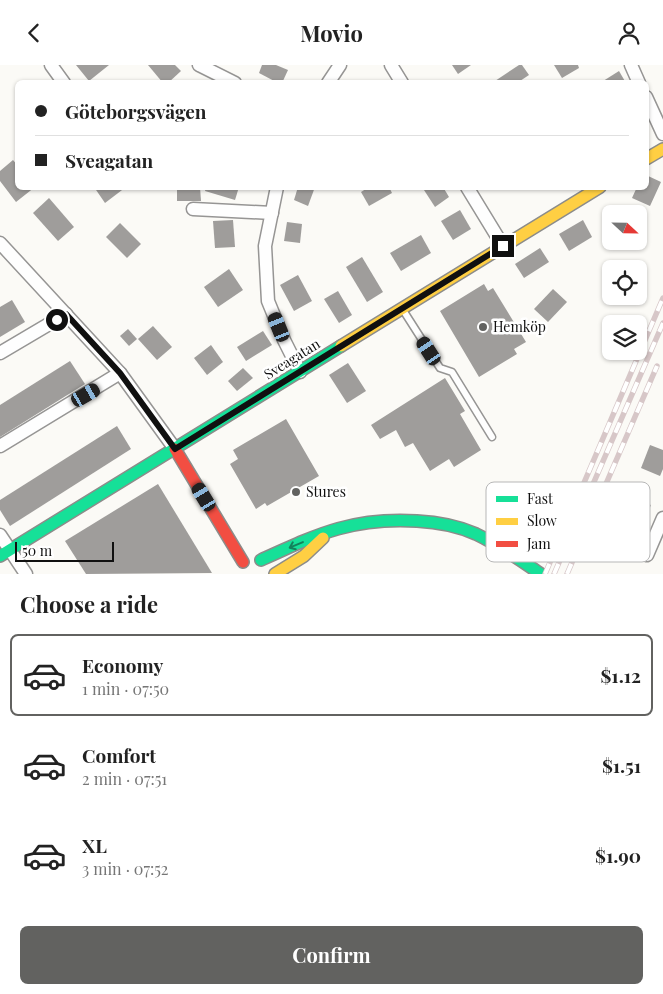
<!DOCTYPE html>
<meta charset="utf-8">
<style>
:root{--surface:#fff;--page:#f2f2f2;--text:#222;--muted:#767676;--line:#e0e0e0;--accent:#626260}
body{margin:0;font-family:"Playfair Display",serif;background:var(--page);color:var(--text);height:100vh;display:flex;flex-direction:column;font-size:19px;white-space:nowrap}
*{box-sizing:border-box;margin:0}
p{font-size:16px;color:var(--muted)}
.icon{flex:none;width:28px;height:28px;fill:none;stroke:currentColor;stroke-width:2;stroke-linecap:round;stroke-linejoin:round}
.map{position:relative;height:509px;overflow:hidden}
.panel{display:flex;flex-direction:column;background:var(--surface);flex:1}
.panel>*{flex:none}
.banner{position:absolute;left:15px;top:15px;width:634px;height:110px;border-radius:8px;box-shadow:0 1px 4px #0004;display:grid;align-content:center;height:110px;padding:0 20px;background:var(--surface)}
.needle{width:32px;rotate:112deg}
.buttons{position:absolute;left:602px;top:140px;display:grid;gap:10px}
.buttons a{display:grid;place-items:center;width:45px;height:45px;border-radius:8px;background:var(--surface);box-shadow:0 1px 4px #0004;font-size:25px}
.scale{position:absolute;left:15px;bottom:12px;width:99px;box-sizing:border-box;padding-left:5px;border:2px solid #101010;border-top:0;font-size:14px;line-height:18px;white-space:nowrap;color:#101010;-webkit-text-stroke:4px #fff;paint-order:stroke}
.end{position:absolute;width:22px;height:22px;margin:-11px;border:6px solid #101010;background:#fff;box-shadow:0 0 0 2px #fff}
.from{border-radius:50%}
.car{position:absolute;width:15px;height:30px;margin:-15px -8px;border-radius:6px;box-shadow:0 0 4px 1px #0007;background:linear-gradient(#222 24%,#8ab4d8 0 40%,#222 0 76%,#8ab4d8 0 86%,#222 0)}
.banner b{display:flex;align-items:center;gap:18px;height:48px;font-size:19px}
.banner b+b{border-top:1px solid var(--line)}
.banner i{width:12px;height:12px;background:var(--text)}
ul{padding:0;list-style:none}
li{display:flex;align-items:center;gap:15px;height:82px;margin:0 10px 8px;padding:0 10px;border:2px solid transparent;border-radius:8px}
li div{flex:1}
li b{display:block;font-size:19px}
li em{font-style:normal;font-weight:700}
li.on{border-color:var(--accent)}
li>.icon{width:45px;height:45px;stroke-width:1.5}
h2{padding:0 20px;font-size:22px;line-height:60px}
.action{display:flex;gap:10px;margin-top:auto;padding:10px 20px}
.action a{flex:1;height:58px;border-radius:8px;background:var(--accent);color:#fff;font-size:20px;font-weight:700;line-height:58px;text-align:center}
header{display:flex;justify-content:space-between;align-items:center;height:65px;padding:0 20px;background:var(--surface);font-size:22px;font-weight:700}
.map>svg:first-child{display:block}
</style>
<header><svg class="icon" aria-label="back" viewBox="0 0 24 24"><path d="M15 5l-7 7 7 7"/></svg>Movio<svg class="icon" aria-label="person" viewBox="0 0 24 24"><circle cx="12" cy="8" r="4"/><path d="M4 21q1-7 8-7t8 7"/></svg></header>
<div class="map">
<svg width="663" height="509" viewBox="0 0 663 509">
<rect width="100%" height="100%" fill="#fbfaf6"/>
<g fill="#9f9d9b">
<path d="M 76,0 L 109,0 L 89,16 Z"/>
<path d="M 148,0 L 175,0 L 181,6 L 168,18 L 163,18 Z"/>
<path d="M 262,0 L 276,0 L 288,5 L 282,18 L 278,18 L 259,8 Z"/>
<path d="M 452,0 L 471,0 L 458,9 Z"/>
<path d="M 519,0 L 522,0 L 529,10 L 517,18 L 495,18 L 495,16 Z"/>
<path d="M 554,0 L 578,0 L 579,3 L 562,13 Z"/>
<path d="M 619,6 L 626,18 L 600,18 Z"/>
<path d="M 13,95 L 18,101 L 18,122 L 35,122 L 16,137 L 0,116 L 0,106 Z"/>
<path d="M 646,110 L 661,117 L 650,141 L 632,133 L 637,122 L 646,122 Z"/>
<path d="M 94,122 L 126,122 L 105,138 Z"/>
<path d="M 177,122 L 200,122 L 201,136 L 177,136 Z"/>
<path d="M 206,122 L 239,122 L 235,135 L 205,126 Z"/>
<path d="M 298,122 L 315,122 L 308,141 L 294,135 Z"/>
<path d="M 369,122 L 389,122 L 392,128 L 369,141 L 361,127 Z"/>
<path d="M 422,122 L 443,122 L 449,132 L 435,142 Z"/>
<path d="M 49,133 L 74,162 L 58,176 L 33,148 Z"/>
<path d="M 460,145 L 471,164 L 453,175 L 441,156 Z"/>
<path d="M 611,149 L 611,167 L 603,155 Z"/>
<path d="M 233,155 L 235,182 L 215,183 L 213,156 Z"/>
<path d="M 583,155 L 592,172 L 569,186 L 559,169 Z"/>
<path d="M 287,157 L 302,159 L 300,178 L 284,176 Z"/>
<path d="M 120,158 L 141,179 L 127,193 L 106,172 Z"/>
<path d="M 421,170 L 431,188 L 401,206 L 390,188 Z"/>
<path d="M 540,183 L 549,197 L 524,213 L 515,199 Z"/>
<path d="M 362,192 L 383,227 L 367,237 L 346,202 Z"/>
<path d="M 229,204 L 243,225 L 218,242 L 204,222 Z"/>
<path d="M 298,210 L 312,236 L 294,246 L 280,220 Z"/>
<path d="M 484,219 L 488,226 L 493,223 L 526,277 L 514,284 L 517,289 L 479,312 L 440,246 Z"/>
<path d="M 553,224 L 567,237 L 548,257 L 534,244 Z"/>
<path d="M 338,226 L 352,250 L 339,258 L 324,234 Z"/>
<path d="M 12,235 L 25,257 L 0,272 L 0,242 Z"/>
<path d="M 153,261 L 172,282 L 157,295 L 138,274 Z"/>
<path d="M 128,264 L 137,274 L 129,281 L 120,271 Z"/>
<path d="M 263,266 L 272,280 L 246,296 L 237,282 Z"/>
<path d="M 211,280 L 223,297 L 207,310 L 194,293 Z"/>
<path d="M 70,296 L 85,319 L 0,372 L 0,340 Z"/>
<path d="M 348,298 L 366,326 L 347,338 L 329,310 Z"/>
<path d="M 243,303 L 253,313 L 237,326 L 228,316 Z"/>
<path d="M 445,313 L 465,346 L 460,349 L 481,385 L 454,402 L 449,394 L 430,406 L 413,378 L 405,382 L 396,365 L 380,374 L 371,360 Z"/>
<path d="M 286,354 L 319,411 L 267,441 L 265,438 L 256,444 L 230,399 L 238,394 L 233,385 Z"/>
<path d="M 117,361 L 131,384 L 10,461 L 0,445 L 0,435 Z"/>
<path d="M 650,380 L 663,385 L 663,404 L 660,411 L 641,403 Z"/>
<path d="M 158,419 L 212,508 L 86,509 L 65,476 Z"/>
<path d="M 631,432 L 651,440 L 643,459 L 623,450 Z"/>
</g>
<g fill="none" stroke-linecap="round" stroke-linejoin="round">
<g stroke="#969594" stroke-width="9">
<path id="lane" d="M 403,245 L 440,303 L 452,307 L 492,372"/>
</g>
<g stroke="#969594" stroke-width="15">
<g id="street">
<path d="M 51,0 L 64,18"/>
<path d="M 199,0 L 235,18"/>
<path d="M 391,0 L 402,18"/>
<path d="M 631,0 L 639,18"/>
<path d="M 328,18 L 340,0"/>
<path d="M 646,32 L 663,69"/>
<path d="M 277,122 L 265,181 L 268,236 L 284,275 L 300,307"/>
<path d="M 467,122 L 503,181"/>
<path d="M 193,144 L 272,148"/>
<path d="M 0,178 L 120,308 L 175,384"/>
<path d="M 0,288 L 66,249"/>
<path d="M 0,381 L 120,308"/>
<path d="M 0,470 L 26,509"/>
<path d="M 647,490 L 663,453"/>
</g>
</g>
<g stroke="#8c8c8a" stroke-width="14">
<g id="fast">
<path d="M 0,491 L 341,281"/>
<path d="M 261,495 C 318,469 353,452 417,456 C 437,457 458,461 476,469 C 499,480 520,495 541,509"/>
</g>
</g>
<g stroke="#8c8c8a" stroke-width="14">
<g id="slow">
<path d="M 646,94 L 663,84"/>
<path d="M 341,281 L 600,122"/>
<path d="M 275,509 L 304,491 L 323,473"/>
</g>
</g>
<g stroke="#8c8c8a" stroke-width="14">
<path id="jam" d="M 175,384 L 243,497"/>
</g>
<use href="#lane" stroke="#fefefe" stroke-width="6"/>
<use href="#street" stroke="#fefefe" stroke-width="12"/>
<use href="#fast" stroke="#16e098" stroke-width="11"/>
<use href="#slow" stroke="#ffcf43" stroke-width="11"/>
<use href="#jam" stroke="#f24e42" stroke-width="11"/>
<g stroke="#d7c7c8" stroke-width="5.5">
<g id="rail">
<path d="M 545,509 L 663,233"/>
<path d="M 554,509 L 663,258"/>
<path d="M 567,509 L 657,301"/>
</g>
</g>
<use href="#rail" stroke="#fff" stroke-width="4" stroke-dasharray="11" stroke-linecap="butt"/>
</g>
<defs><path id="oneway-shaft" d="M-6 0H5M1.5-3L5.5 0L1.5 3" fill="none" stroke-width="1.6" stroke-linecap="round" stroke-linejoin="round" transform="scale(1.25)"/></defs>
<use stroke="#13825b" href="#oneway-shaft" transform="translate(296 480) rotate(157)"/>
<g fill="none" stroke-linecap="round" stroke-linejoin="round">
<path stroke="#101010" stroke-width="6" d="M 57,255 L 66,249 L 120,308 L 175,384 L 503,181"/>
</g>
<g fill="#626260" stroke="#fff" stroke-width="2">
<circle cx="483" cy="262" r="5"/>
<circle cx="296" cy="427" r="5"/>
</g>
<g text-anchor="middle" stroke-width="5" stroke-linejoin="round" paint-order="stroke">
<g font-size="14" fill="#101010" stroke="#fff" text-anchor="start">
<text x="493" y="267">Hemköp</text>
<text x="306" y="432">Stures</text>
</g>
<g font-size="14" fill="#101010" stroke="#fff">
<text transform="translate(292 294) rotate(-32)" y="5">Sveagatan</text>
</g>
</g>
<rect x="486" y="417" width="164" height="80" rx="8" fill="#fff" stroke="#b7b7b7" stroke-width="1"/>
<rect x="496" y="431" width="22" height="6" fill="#16e098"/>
<rect x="496" y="453" width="22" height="7" fill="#ffcf43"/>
<rect x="496" y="476" width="22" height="6" fill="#f24e42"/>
<g font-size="14" fill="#101010">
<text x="527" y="439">Fast</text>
<text x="527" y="461">Slow</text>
<text x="527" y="484">Jam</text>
</g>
</svg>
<div class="buttons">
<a><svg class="needle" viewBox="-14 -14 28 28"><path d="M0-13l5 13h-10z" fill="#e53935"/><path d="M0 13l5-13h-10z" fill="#767676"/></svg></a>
<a><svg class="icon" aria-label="locate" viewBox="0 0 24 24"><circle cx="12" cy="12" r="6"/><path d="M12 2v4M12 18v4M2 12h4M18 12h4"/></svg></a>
<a><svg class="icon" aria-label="layers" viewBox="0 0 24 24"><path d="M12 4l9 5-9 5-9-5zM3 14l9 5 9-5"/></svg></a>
</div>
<div class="scale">50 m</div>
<i class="end from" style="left:57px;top:255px"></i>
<i class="end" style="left:503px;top:181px"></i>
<i class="car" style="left:279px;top:262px;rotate:338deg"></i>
<i class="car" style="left:429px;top:286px;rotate:327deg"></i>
<i class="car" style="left:86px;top:330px;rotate:60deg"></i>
<i class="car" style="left:204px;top:432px;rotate:329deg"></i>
<div class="banner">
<b><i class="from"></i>Göteborgsvägen</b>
<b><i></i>Sveagatan</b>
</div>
</div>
<section class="panel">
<h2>Choose a ride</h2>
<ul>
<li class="on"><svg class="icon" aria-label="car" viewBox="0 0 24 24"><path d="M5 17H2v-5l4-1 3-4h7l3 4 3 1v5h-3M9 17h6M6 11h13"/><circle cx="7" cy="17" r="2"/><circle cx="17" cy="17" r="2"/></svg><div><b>Economy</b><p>1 min · 07:50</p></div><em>$1.12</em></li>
<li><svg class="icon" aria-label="car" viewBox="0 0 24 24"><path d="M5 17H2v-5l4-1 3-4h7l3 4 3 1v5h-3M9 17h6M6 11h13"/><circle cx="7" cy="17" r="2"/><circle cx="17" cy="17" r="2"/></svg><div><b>Comfort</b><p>2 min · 07:51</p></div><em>$1.51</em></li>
<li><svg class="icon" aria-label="car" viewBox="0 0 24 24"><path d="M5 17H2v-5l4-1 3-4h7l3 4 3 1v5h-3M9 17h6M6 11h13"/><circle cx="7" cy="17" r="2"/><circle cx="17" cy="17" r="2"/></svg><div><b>XL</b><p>3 min · 07:52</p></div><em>$1.90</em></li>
</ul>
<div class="action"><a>Confirm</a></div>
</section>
